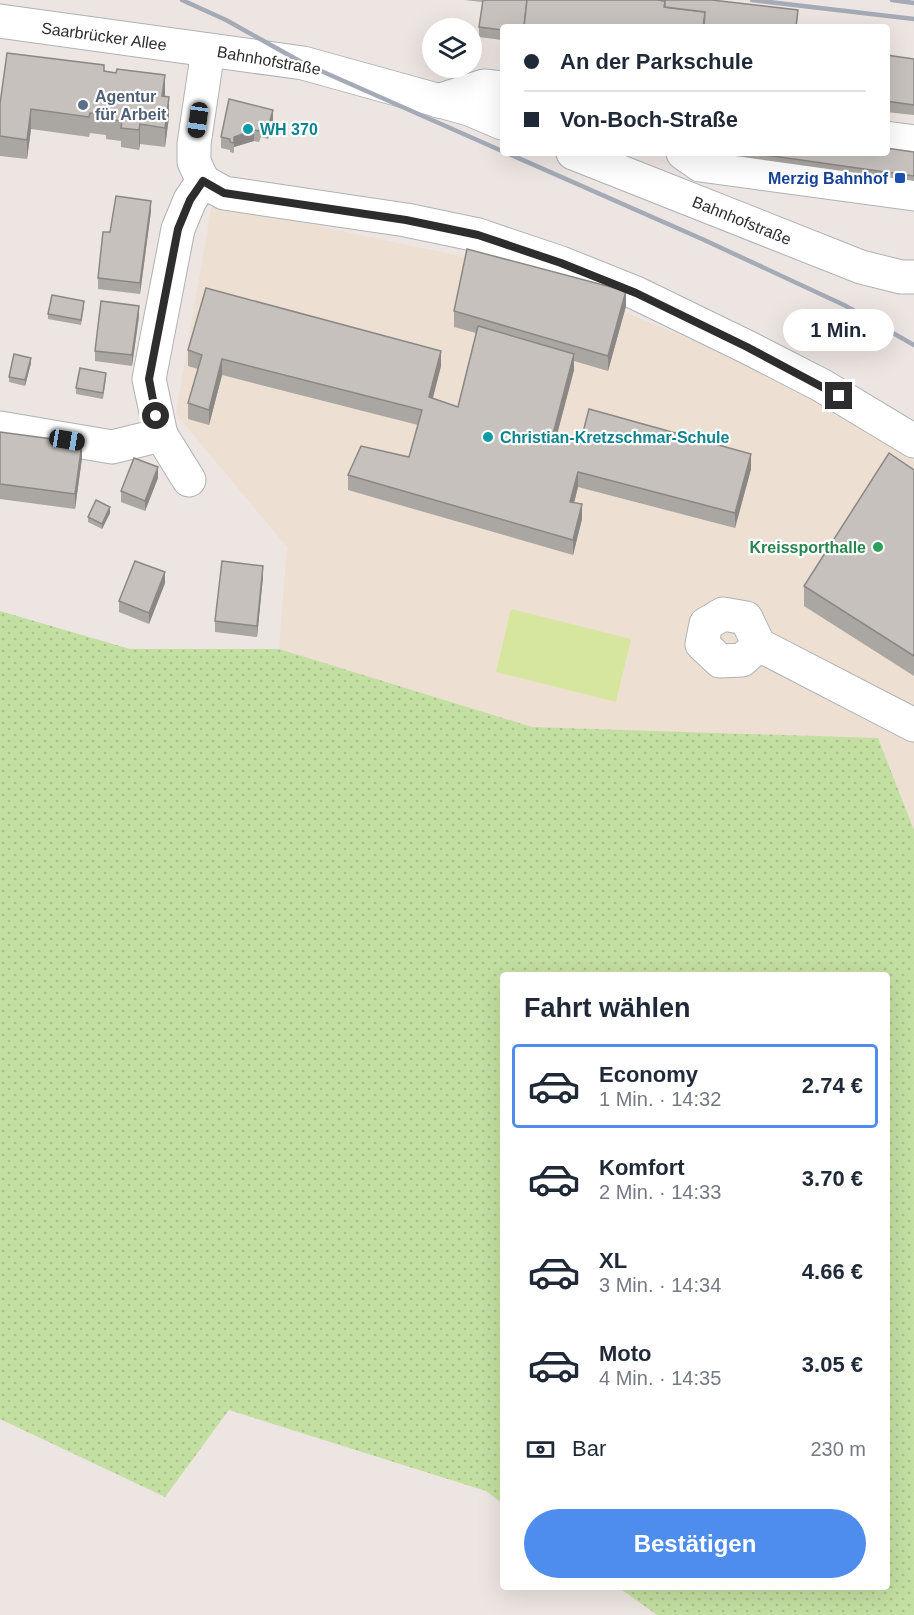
<!DOCTYPE html>
<html lang="de">
<meta charset="utf-8">
<style>
:root{--surface:#fff;--page:#f6f6f7;--text:#1f2937;--muted:#747a83;--line:#e0e1e3;--accent:#4e8dee}
body{margin:0;font-family:Arial,sans-serif;background:var(--page);color:var(--text);height:100vh;display:flex;flex-direction:column;font-size:22px;white-space:nowrap}
*{box-sizing:border-box;margin:0}
p{font-size:20px;color:var(--muted)}
.icon{flex:none;width:33px;height:33px;fill:none;stroke:currentColor;stroke-width:2;stroke-linecap:round;stroke-linejoin:round}
.map{position:relative;flex:1;overflow:hidden}
.panel{position:absolute;left:500px;top:972px;width:390px;height:618px;display:flex;flex-direction:column;background:var(--surface);border-radius:6px;box-shadow:0 6px 24px #0002}
.panel>*{flex:none}
.guide{position:absolute;left:500px;top:24px;width:390px;height:132px;border-radius:6px;box-shadow:0 6px 24px #0002;display:grid;align-content:center;height:132px;padding:0 24px;background:var(--surface)}
.fabs{position:absolute;left:422px;top:18px;display:grid;gap:12px}
.fabs a{display:grid;place-items:center;width:60px;height:60px;border-radius:50%;background:var(--surface);box-shadow:0 6px 24px #0002;font-size:30px}
.end{position:absolute;width:27px;height:27px;margin:-14px;border:8px solid #2d2d2d;background:#fff;box-shadow:0 0 0 3px #fff}
.from{border-radius:50%}
.bubble{position:absolute;height:42px;border-radius:21px;background:var(--surface);box-shadow:0 6px 24px #0002;font-size:20px;font-weight:800;line-height:42px;text-align:center}
.car{position:absolute;width:18px;height:36px;margin:-18px -9px;border-radius:8px;box-shadow:0 0 4px 2px #0007;background:linear-gradient(#222 24%,#8ab4d8 0 40%,#222 0 76%,#8ab4d8 0 86%,#222 0)}
.guide b{display:flex;align-items:center;gap:21px;height:57px;font-size:22px}
.guide b+b{border-top:2px solid var(--line)}
.guide i{width:15px;height:15px;background:var(--text)}
ul{padding:0;list-style:none}
li{display:flex;align-items:center;gap:18px;height:84px;margin:0 12px 9px;padding:0 12px;border:3px solid transparent;border-radius:6px}
li div{flex:1}
li b{display:block;font-size:22px}
li em{font-style:normal;font-weight:800}
li.current{border-color:var(--accent)}
li>.icon{width:54px;height:54px;stroke-width:1.5}
h2{padding:0 24px;font-size:27px;line-height:72px}
.pay{display:flex;align-items:center;gap:15px;height:66px;padding:0 24px;font-size:22px}
.pay p{margin-inline-start:auto}
.button{display:flex;gap:12px;margin-top:auto;padding:12px 24px}
.button a{flex:1;height:69px;border-radius:36px;background:var(--accent);color:#fff;font-size:24px;font-weight:800;line-height:69px;text-align:center}
.map>svg:first-child{display:block}
</style>
<div class="map">
<svg width="914" height="1615" viewBox="0 0 914 1615">
<defs>
<pattern id="grass-dots" width="8" height="8" patternUnits="userSpaceOnUse" patternTransform="scale(1.5)"><rect width="8" height="8" fill="#c4dfa2"/><path d="M2 2h.1M6 6h.1" fill="none" stroke="#a9c08c" stroke-width="1.8" stroke-linecap="round"/></pattern>
</defs>
<rect width="100%" height="100%" fill="#ede5e1"/>
<path fill="#eddfd2" d="M 212,204 L 522,269 L 794,383 L 914,461 L 914,830 L 878,738 L 532,727 L 279,649 L 287,547 L 176,414 Z"/>
<path fill="url(#grass-dots)" d="M 0,611 L 130,649 L 279,649 L 532,727 L 878,738 L 914,830 L 914,1615 L 657,1615 L 618,1587 L 886,1587 L 886,975 L 502,975 L 502,1503 L 486,1491 L 229,1410 L 165,1497 L 0,1419 Z"/>
<path fill="#d7e69f" d="M 511,609 L 631,639 L 616,702 L 496,672 Z"/>
<g fill="none" stroke-linecap="round" stroke-linejoin="round">
<g stroke="#adb2b8" stroke-width="35">
<g id="minor">
<path d="M 0,21 L 303,63 L 469,109 L 502,123"/>
<path d="M 438,101 L 484,86 L 502,88"/>
<path d="M 886,138 L 914,142"/>
<path d="M 573,153 L 861,267 L 901,277 L 914,277"/>
<path d="M 683,153 L 700,165 L 914,194"/>
<path d="M 203,181 L 224,193 L 406,220 L 478,235 L 561,263 L 636,293 L 747,347 L 821,385 L 914,441"/>
<path d="M 0,428 L 112,447 L 161,435"/>
<path d="M 189,480 L 161,435 L 149,379 L 178,229 L 190,200 L 203,181 L 194,162 L 194,144 L 208,50"/>
<path d="M 759,645 L 742,660 L 720,661 L 702,644 L 706,624 L 723,614 L 746,618 L 759,645 L 914,725"/>
</g>
</g>
<use href="#minor" stroke="#fff" stroke-width="33"/>
<g stroke="#a4aab6" stroke-width="4.5">
<path d="M 182,0 L 226,20 L 303,63 L 502,151"/>
<path d="M 752,0 L 914,19"/>
<path d="M 892,0 L 914,3"/>
<path d="M 507,153 L 702,239 L 844,305 L 914,345"/>
</g>
</g>
<g fill="#aaa6a2">
<path d="M 464,0 L 712,0 L 798,16 L 796,27 L 502,27 L 502,40 L 479,37 L 479,27 L 483,2 Z"/>
<path d="M 886,55 L 914,59 L 914,115 L 886,112 Z"/>
<path d="M 104,71 L 116,73 L 165,97 L 169,117 L 165,147 L 140,144 L 139,150 L 121,147 L 121,141 L 106,139 L 106,135 L 90,133 L 89,137 L 31,129 L 27,159 L 0,156 L 0,104 Z"/>
<path d="M 273,121 L 268,139 L 261,137 L 259,142 L 254,141 L 234,147 L 234,153 L 230,152 L 230,150 L 221,148 L 221,137 Z"/>
<path d="M 914,152 L 914,181 L 714,153 L 886,153 Z"/>
<path d="M 151,211 L 140,294 L 98,289 L 98,278 L 110,232 Z"/>
<path d="M 626,306 L 608,371 L 574,361 L 574,370 L 557,435 L 581,440 L 751,469 L 735,528 L 578,487 L 574,503 L 582,519 L 573,555 L 348,490 L 348,475 L 409,457 L 418,425 L 222,375 L 209,425 L 188,419 L 188,403 L 198,369 L 188,366 L 188,350 L 441,366 L 433,398 L 458,407 L 476,333 L 454,327 L 454,311 Z"/>
<path d="M 84,307 L 81,325 L 48,319 L 48,314 Z"/>
<path d="M 139,316 L 132,366 L 95,361 L 95,351 Z"/>
<path d="M 31,363 L 25,386 L 9,382 L 9,377 Z"/>
<path d="M 106,378 L 103,399 L 76,394 L 76,388 Z"/>
<path d="M 0,432 L 82,458 L 75,509 L 0,499 Z"/>
<path d="M 914,470 L 914,676 L 804,606 L 804,586 Z"/>
<path d="M 158,478 L 145,511 L 121,502 L 121,491 Z"/>
<path d="M 110,513 L 102,529 L 88,522 L 88,517 Z"/>
<path d="M 263,577 L 257,637 L 215,632 L 215,621 Z"/>
<path d="M 165,583 L 149,624 L 119,612 L 119,601 Z"/>
</g>
<g fill="#8b8784">
<path d="M 165,75 L 165,95 L 162,116 L 162,96 Z"/>
<path d="M 169,97 L 169,117 L 165,147 L 165,128 Z"/>
<path d="M 31,109 L 31,129 L 27,159 L 27,140 Z"/>
<path d="M 273,110 L 273,121 L 268,139 L 268,128 Z"/>
<path d="M 140,124 L 140,144 L 139,150 L 139,130 Z"/>
<path d="M 254,130 L 254,141 L 234,147 L 234,153 L 234,137 Z"/>
<path d="M 151,201 L 151,211 L 140,294 L 140,283 Z"/>
<path d="M 626,291 L 626,306 L 608,371 L 608,356 Z"/>
<path d="M 139,306 L 139,316 L 132,366 L 132,355 Z"/>
<path d="M 441,351 L 441,366 L 429,412 L 429,397 Z"/>
<path d="M 574,354 L 574,370 L 553,449 L 553,434 Z"/>
<path d="M 31,358 L 31,363 L 25,386 L 25,380 Z"/>
<path d="M 222,359 L 222,375 L 209,425 L 209,410 Z"/>
<path d="M 82,443 L 82,458 L 75,509 L 75,494 Z"/>
<path d="M 751,454 L 751,469 L 735,528 L 735,513 Z"/>
<path d="M 158,467 L 158,478 L 145,511 L 145,501 Z"/>
<path d="M 578,472 L 578,487 L 570,518 L 570,502 Z"/>
<path d="M 582,504 L 582,519 L 573,555 L 573,540 Z"/>
<path d="M 110,507 L 110,513 L 102,529 L 102,524 Z"/>
<path d="M 263,566 L 263,577 L 257,637 L 257,626 Z"/>
<path d="M 165,572 L 165,583 L 149,624 L 149,613 Z"/>
</g>
<g fill="#c6c1bc" stroke="#8b8784" stroke-width="1.5">
<path d="M 483,0 L 527,0 L 524,27 L 502,27 L 502,30 L 479,27 Z"/>
<path d="M 527,0 L 658,0 L 665,1 L 664,7 L 705,12 L 703,27 L 524,27 Z"/>
<path d="M 658,0 L 712,0 L 798,10 L 796,27 L 704,27 L 705,12 L 665,7 L 665,1 Z"/>
<path d="M 7,53 L 104,65 L 104,71 L 116,73 L 117,69 L 165,75 L 162,96 L 169,97 L 165,128 L 140,124 L 139,130 L 121,128 L 122,121 L 106,119 L 107,115 L 90,113 L 89,117 L 31,109 L 27,140 L 0,136 L 0,104 Z"/>
<path d="M 886,55 L 914,59 L 914,105 L 886,101 Z"/>
<path d="M 229,99 L 273,110 L 268,128 L 261,126 L 259,131 L 254,130 L 234,137 L 234,143 L 230,142 L 230,139 L 221,137 Z"/>
<path d="M 886,148 L 914,152 L 914,176 L 752,153 L 886,153 Z"/>
<path d="M 116,196 L 151,201 L 140,283 L 98,278 L 103,232 L 110,232 Z"/>
<path d="M 467,249 L 626,291 L 608,356 L 454,311 Z"/>
<path d="M 206,288 L 441,351 L 429,397 L 458,407 L 478,326 L 574,354 L 553,434 L 581,440 L 589,409 L 751,454 L 735,513 L 578,472 L 570,502 L 582,504 L 573,540 L 348,475 L 361,446 L 409,457 L 422,410 L 222,359 L 209,410 L 188,403 L 202,355 L 188,350 Z"/>
<path d="M 52,295 L 84,301 L 81,320 L 48,314 Z"/>
<path d="M 101,301 L 139,306 L 132,355 L 95,351 Z"/>
<path d="M 14,354 L 31,358 L 25,380 L 9,377 Z"/>
<path d="M 80,368 L 106,373 L 103,393 L 76,388 Z"/>
<path d="M 0,432 L 82,443 L 75,494 L 0,484 Z"/>
<path d="M 889,453 L 914,470 L 914,656 L 804,586 Z"/>
<path d="M 134,458 L 158,467 L 145,501 L 121,491 Z"/>
<path d="M 96,500 L 110,507 L 102,524 L 88,517 Z"/>
<path d="M 135,561 L 165,572 L 149,613 L 119,601 Z"/>
<path d="M 222,561 L 263,566 L 257,626 L 215,621 Z"/>
</g>
<g fill="none" stroke-linecap="round" stroke-linejoin="round">
<path stroke="#2d2d2d" stroke-width="8" d="M 156,416 L 149,379 L 178,229 L 190,200 L 203,181 L 224,193 L 406,220 L 478,235 L 561,263 L 636,293 L 747,347 L 839,396"/>
</g>
<circle fill="#5c6f8a" stroke="#fff" stroke-width="2" cx="83" cy="105" r="6"/>
<g fill="#0f9aa8" stroke="#fff" stroke-width="2">
<circle cx="248" cy="129" r="6"/>
<circle cx="488" cy="437" r="6"/>
</g>
<rect fill="#1a4fb4" stroke="#fff" stroke-width="2" x="894" y="172" width="12" height="12" rx="3"/>
<circle fill="#2e9e5b" stroke="#fff" stroke-width="2" cx="878" cy="547" r="6"/>
<g text-anchor="middle" stroke-width="4.5" stroke-linejoin="round" paint-order="stroke">
<g font-size="16" fill="#2d2d2d" stroke="#fff">
<text transform="translate(104 36) rotate(8)" y="6">Saarbrücker Allee</text>
<text transform="translate(269 60) rotate(10)" y="6">Bahnhofstraße</text>
<text transform="translate(742 220) rotate(22)" y="6">Bahnhofstraße</text>
</g>
<g font-size="16" font-weight="bold" fill="#4e5e75" stroke="#fff" text-anchor="start">
<text x="95" y="102">Agentur<tspan x="95" dy="18">für Arbeit</tspan></text>
</g>
<g font-size="16" font-weight="bold" fill="#0d838f" stroke="#fff" text-anchor="start">
<text x="260" y="135">WH 370</text>
<text x="500" y="443">Christian-Kretzschmar-Schule</text>
</g>
<g font-size="16" font-weight="bold" fill="#164399" stroke="#fff" text-anchor="end">
<text x="888" y="184">Merzig Bahnhof</text>
</g>
<g font-size="16" font-weight="bold" fill="#27864d" stroke="#fff" text-anchor="end">
<text x="866" y="553">Kreissporthalle</text>
</g>
</g>
</svg>
<div class="fabs">
<a><svg class="icon" aria-label="layers" viewBox="0 0 24 24"><path d="M12 4l9 5-9 5-9-5zM3 14l9 5 9-5"/></svg></a>
</div>
<i class="end from" style="left:156px;top:416px"></i>
<i class="end" style="left:839px;top:396px"></i>
<div class="bubble" style="left:783px;top:309px;width:111px">1 Min.</div>
<i class="car" style="left:198px;top:120px;rotate:188deg"></i>
<i class="car" style="left:67px;top:440px;rotate:100deg"></i>
<div class="guide">
<b><i class="from"></i>An der Parkschule</b>
<b><i></i>Von-Boch-Straße</b>
</div>
<section class="panel">
<h2>Fahrt wählen</h2>
<ul>
<li class="current"><svg class="icon" aria-label="car" viewBox="0 0 24 24"><path d="M5 17H2v-5l4-1 3-4h7l3 4 3 1v5h-3M9 17h6M6 11h13"/><circle cx="7" cy="17" r="2"/><circle cx="17" cy="17" r="2"/></svg><div><b>Economy</b><p>1 Min. · 14:32</p></div><em>2.74 €</em></li>
<li><svg class="icon" aria-label="car" viewBox="0 0 24 24"><path d="M5 17H2v-5l4-1 3-4h7l3 4 3 1v5h-3M9 17h6M6 11h13"/><circle cx="7" cy="17" r="2"/><circle cx="17" cy="17" r="2"/></svg><div><b>Komfort</b><p>2 Min. · 14:33</p></div><em>3.70 €</em></li>
<li><svg class="icon" aria-label="car" viewBox="0 0 24 24"><path d="M5 17H2v-5l4-1 3-4h7l3 4 3 1v5h-3M9 17h6M6 11h13"/><circle cx="7" cy="17" r="2"/><circle cx="17" cy="17" r="2"/></svg><div><b>XL</b><p>3 Min. · 14:34</p></div><em>4.66 €</em></li>
<li><svg class="icon" aria-label="car" viewBox="0 0 24 24"><path d="M5 17H2v-5l4-1 3-4h7l3 4 3 1v5h-3M9 17h6M6 11h13"/><circle cx="7" cy="17" r="2"/><circle cx="17" cy="17" r="2"/></svg><div><b>Moto</b><p>4 Min. · 14:35</p></div><em>3.05 €</em></li>
</ul>
<div class="pay"><svg class="icon" aria-label="cash" viewBox="0 0 24 24"><path d="M3 7h18v10H3z"/><circle cx="12" cy="12" r="2"/></svg>Bar<p>230 m</p></div>
<div class="button"><a>Bestätigen</a></div>
</section>
</div>
